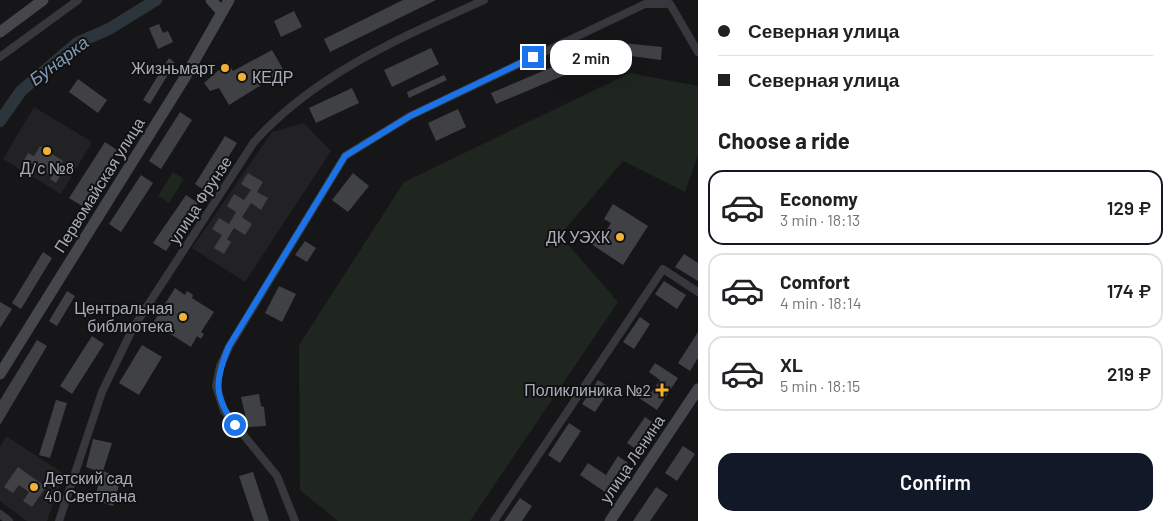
<!DOCTYPE html>
<meta charset="utf-8">
<style>
:root{--surface:#fff;--page:#f2f2f2;--text:#202124;--muted:#757577;--line:#e0e0e0;--accent:#111827}
body{margin:0;font-family:Barlow,sans-serif;background:var(--page);color:var(--text);height:100vh;display:flex;flex-direction:column;font-size:19px;white-space:nowrap}
*{box-sizing:border-box;margin:0}
p{font-size:16px;color:var(--muted)}
.icon{flex:none;width:28px;height:28px;fill:none;stroke:currentColor;stroke-width:2;stroke-linecap:round;stroke-linejoin:round}
.map{position:relative;flex:1;overflow:hidden}
.details{display:flex;flex-direction:column;background:var(--surface);width:475px}
.details>*{flex:none}
.top-card{display:grid;align-content:center;height:110px;padding:0 20px;background:var(--surface)}
.end{position:absolute;width:22px;height:22px;margin:-11px;border:6px solid #1a73e8;background:#fff;box-shadow:0 0 0 2px #fff}
.from{border-radius:50%}
.bubble{position:absolute;height:35px;border-radius:15px;background:var(--surface);box-shadow:0 5px 20px #0002;font-size:16px;font-weight:600;line-height:35px;text-align:center}
.top-card b{display:flex;align-items:center;gap:18px;height:48px;font-size:19px}
.top-card b+b{border-top:1px solid var(--line)}
.top-card i{width:12px;height:12px;background:var(--text)}
ul{padding:0;list-style:none}
li{display:flex;align-items:center;gap:15px;height:75px;margin:0 10px 8px;padding:0 10px;border:2px solid var(--line);border-radius:15px}
li div{flex:1}
li b{display:block;font-size:19px}
li em{font-style:normal;font-weight:600}
li.current{border-color:var(--accent)}
li>.icon{width:45px;height:45px;stroke-width:1.5}
h2{padding:0 20px;font-size:22px;line-height:60px}
.primary-button{display:flex;gap:10px;margin-top:auto;padding:10px 20px}
.primary-button a{flex:1;height:58px;border-radius:15px;background:var(--accent);color:#fff;font-size:20px;font-weight:600;line-height:58px;text-align:center}
main{display:flex;flex:1;min-height:0}
.map>svg:first-child{display:block}
</style>
<main>
<div class="map">
<svg width="698" height="521" viewBox="0 0 698 521">
<rect width="100%" height="100%" fill="#161618"/>
<g fill="#222225">
<path d="M 34,107 L 92,142 L 61,194 L 3,159 Z"/>
<path d="M 304,123 L 331,151 L 245,282 L 192,248 L 272,132 Z"/>
<path d="M 6,436 L 64,474 L 47,521 L 27,521 L 0,501 L 0,447 Z"/>
</g>
<g fill="#1e261f">
<path d="M 630,73 L 698,86 L 698,155 L 685,192 L 623,161 L 560,235 L 618,302 L 470,521 L 338,521 L 300,490 L 299,345 L 404,182 Z"/>
<path d="M 173,172 L 184,179 L 169,203 L 158,196 Z"/>
</g>
<g fill="none" stroke-linecap="round" stroke-linejoin="round">
<path stroke="#2c353c" stroke-width="12" d="M 0,121 L 21,91 L 77,43 L 109,29 L 156,0"/>
</g>
<g fill="#404145">
<path d="M 403,0 L 436,0 L 330,52 L 324,39 Z"/>
<path d="M 294,11 L 302,27 L 281,37 L 274,21 Z"/>
<path d="M 159,24 L 163,33 L 168,31 L 173,42 L 158,49 L 149,28 Z"/>
<path d="M 612,42 L 662,47 L 661,60 L 615,54 L 496,104 L 491,93 Z"/>
<path d="M 431,48 L 439,64 L 392,87 L 384,70 Z"/>
<path d="M 272,50 L 284,71 L 229,105 L 219,88 L 210,91 L 204,83 L 228,62 L 233,71 Z"/>
<path d="M 169,58 L 175,63 L 150,104 L 143,100 Z"/>
<path d="M 444,75 L 447,80 L 409,98 L 407,92 Z"/>
<path d="M 78,79 L 107,100 L 98,113 L 69,92 Z"/>
<path d="M 352,88 L 359,103 L 316,123 L 309,108 Z"/>
<path d="M 458,109 L 466,127 L 436,141 L 428,123 Z"/>
<path d="M 180,112 L 192,120 L 161,169 L 149,161 Z"/>
<path d="M 225,136 L 237,143 L 207,192 L 195,184 Z"/>
<path d="M 105,142 L 117,150 L 82,206 L 69,198 Z"/>
<path d="M 40,146 L 63,161 L 57,171 L 61,174 L 56,183 L 50,179 L 52,176 L 31,163 L 29,166 L 23,162 L 28,153 L 34,156 Z"/>
<path d="M 248,173 L 263,182 L 257,192 L 268,198 L 261,210 L 251,203 L 242,217 L 252,224 L 245,235 L 234,228 L 227,239 L 231,242 L 224,254 L 214,248 L 222,235 L 212,229 L 219,218 L 229,224 L 236,212 L 227,206 L 234,194 L 244,200 L 251,190 L 241,184 Z"/>
<path d="M 353,173 L 369,186 L 348,212 L 332,200 Z"/>
<path d="M 141,175 L 153,183 L 121,232 L 109,224 Z"/>
<path d="M 186,195 L 198,203 L 166,251 L 153,243 Z"/>
<path d="M 613,204 L 648,226 L 623,265 L 588,242 L 594,232 L 602,237 L 611,223 L 604,219 Z"/>
<path d="M 305,241 L 316,248 L 307,262 L 295,255 Z"/>
<path d="M 43,252 L 52,258 L 21,309 L 12,303 Z"/>
<path d="M 684,254 L 698,263 L 698,281 L 675,267 Z"/>
<path d="M 664,281 L 686,295 L 677,309 L 655,294 Z"/>
<path d="M 279,286 L 296,294 L 282,322 L 265,313 Z"/>
<path d="M 175,288 L 185,295 L 187,291 L 193,295 L 192,298 L 214,312 L 201,332 L 204,334 L 201,339 L 197,336 L 191,347 L 153,323 Z"/>
<path d="M 67,291 L 75,296 L 57,326 L 49,321 Z"/>
<path d="M 0,302 L 12,309 L 0,328 Z"/>
<path d="M 640,317 L 650,324 L 634,349 L 623,342 Z"/>
<path d="M 698,332 L 698,358 L 690,371 L 678,363 Z"/>
<path d="M 92,336 L 104,344 L 72,394 L 60,386 Z"/>
<path d="M 37,340 L 47,346 L 0,425 L 0,400 Z"/>
<path d="M 142,345 L 162,357 L 139,395 L 119,383 Z"/>
<path d="M 655,363 L 678,378 L 657,410 L 633,394 L 639,386 L 651,393 L 660,380 L 649,372 Z"/>
<path d="M 598,380 L 611,388 L 595,412 L 582,404 Z"/>
<path d="M 259,394 L 261,406 L 264,407 L 266,426 L 248,427 L 241,397 Z"/>
<path d="M 56,400 L 67,403 L 50,458 L 39,455 Z"/>
<path d="M 645,417 L 655,424 L 637,450 L 627,443 Z"/>
<path d="M 569,423 L 581,431 L 560,463 L 548,455 Z"/>
<path d="M 93,439 L 112,443 L 103,471 L 121,478 L 113,506 L 94,500 L 102,473 L 86,467 Z"/>
<path d="M 683,446 L 695,454 L 677,481 L 665,473 Z"/>
<path d="M 618,456 L 628,463 L 608,494 L 580,475 L 588,463 L 606,475 Z"/>
<path d="M 18,467 L 46,487 L 32,507 L 23,501 L 29,492 L 19,485 L 13,493 L 4,487 Z"/>
<path d="M 253,472 L 269,521 L 254,521 L 239,476 Z"/>
<path d="M 656,487 L 668,495 L 650,521 L 633,521 Z"/>
<path d="M 520,498 L 532,506 L 522,521 L 504,521 Z"/>
</g>
<g fill="none" stroke-linecap="round" stroke-linejoin="round">
<g stroke="#37383d" stroke-width="8">
<path d="M 0,57 L 78,0"/>
<path d="M 0,514 L 9,521"/>
<path d="M 59,521 L 102,392 L 133,328 L 254,142 C 315,74 402,37 484,0"/>
<path d="M 295,521 L 277,476 L 224,411 L 216,386 L 220,366 L 229,347 L 345,156 L 410,116 L 645,4 L 670,4 L 698,52"/>
<path d="M 494,521 L 663,269 L 698,292"/>
</g>
<g stroke="#45474d" stroke-width="11">
<path d="M 211,0 L 221,11"/>
<path d="M 0,32 L 43,0"/>
<path d="M 0,374 L 184,79 L 229,0"/>
<path d="M 610,521 L 698,389"/>
</g>
</g>
<g fill="none" stroke-linecap="round" stroke-linejoin="round">
<path stroke="#1a73e8" stroke-width="6" d="M 235,425 C 213,396 215,379 229,346 L 345,156 L 410,116 L 533,57"/>
</g>
<g fill="#f2b134" stroke="#111113" stroke-width="2">
<circle cx="225" cy="68" r="5"/>
<circle cx="242" cy="77" r="5"/>
<circle cx="47" cy="151" r="5"/>
<circle cx="620" cy="237" r="5"/>
<circle cx="183" cy="317" r="5"/>
<path d="M659.5 382.5h5v5h5v5h-5v5h-5v-5h-5v-5h5z"/>
<circle cx="34" cy="487" r="5"/>
</g>
<g text-anchor="middle" stroke-width="4" stroke-linejoin="round" paint-order="stroke">
<g font-size="16" fill="#a8adb8" stroke="#111113" text-anchor="end">
<text x="215" y="74">Жизньмарт</text>
<text x="252" y="83" text-anchor="start">КЕДР</text>
<text x="47" y="174" text-anchor="middle">Д/с №8</text>
<text x="610" y="243">ДК УЭХК</text>
<text x="173" y="314">Центральная<tspan x="173" dy="18">библиотека</tspan></text>
<text x="651" y="396">Поликлиника №2</text>
<text x="44" y="484" text-anchor="start">Детский сад<tspan x="44" dy="18">40 Светлана</tspan></text>
</g>
<g font-size="16" fill="#a8adb8" stroke="#111113">
<text transform="translate(99 185) rotate(-58)" y="6">Первомайская улица</text>
<text transform="translate(200 200) rotate(-57)" y="6">улица Фрунзе</text>
<text transform="translate(632 459) rotate(-56)" y="6">улица Ленина</text>
</g>
<g font-size="18" font-style="italic" fill="#7f9bb3" stroke="#111113">
<text transform="translate(59 61) rotate(-37)" y="6">Бунарка</text>
</g>
</g>
</svg>
<i class="end from" style="left:235px;top:425px"></i>
<i class="end" style="left:533px;top:57px"></i>
<div class="bubble" style="left:550px;top:40px;width:82px">2 min</div>
</div>
<section class="details">
<div class="top-card">
<b><i class="from"></i>Северная улица</b>
<b><i></i>Северная улица</b>
</div>
<h2>Choose a ride</h2>
<ul>
<li class="current"><svg class="icon" aria-label="car" viewBox="0 0 24 24"><path d="M5 17H2v-5l4-1 3-4h7l3 4 3 1v5h-3M9 17h6M6 11h13"/><circle cx="7" cy="17" r="2"/><circle cx="17" cy="17" r="2"/></svg><div><b>Economy</b><p>3 min · 18:13</p></div><em>129 ₽</em></li>
<li><svg class="icon" aria-label="car" viewBox="0 0 24 24"><path d="M5 17H2v-5l4-1 3-4h7l3 4 3 1v5h-3M9 17h6M6 11h13"/><circle cx="7" cy="17" r="2"/><circle cx="17" cy="17" r="2"/></svg><div><b>Comfort</b><p>4 min · 18:14</p></div><em>174 ₽</em></li>
<li><svg class="icon" aria-label="car" viewBox="0 0 24 24"><path d="M5 17H2v-5l4-1 3-4h7l3 4 3 1v5h-3M9 17h6M6 11h13"/><circle cx="7" cy="17" r="2"/><circle cx="17" cy="17" r="2"/></svg><div><b>XL</b><p>5 min · 18:15</p></div><em>219 ₽</em></li>
</ul>
<div class="primary-button"><a>Confirm</a></div>
</section>
</main>
